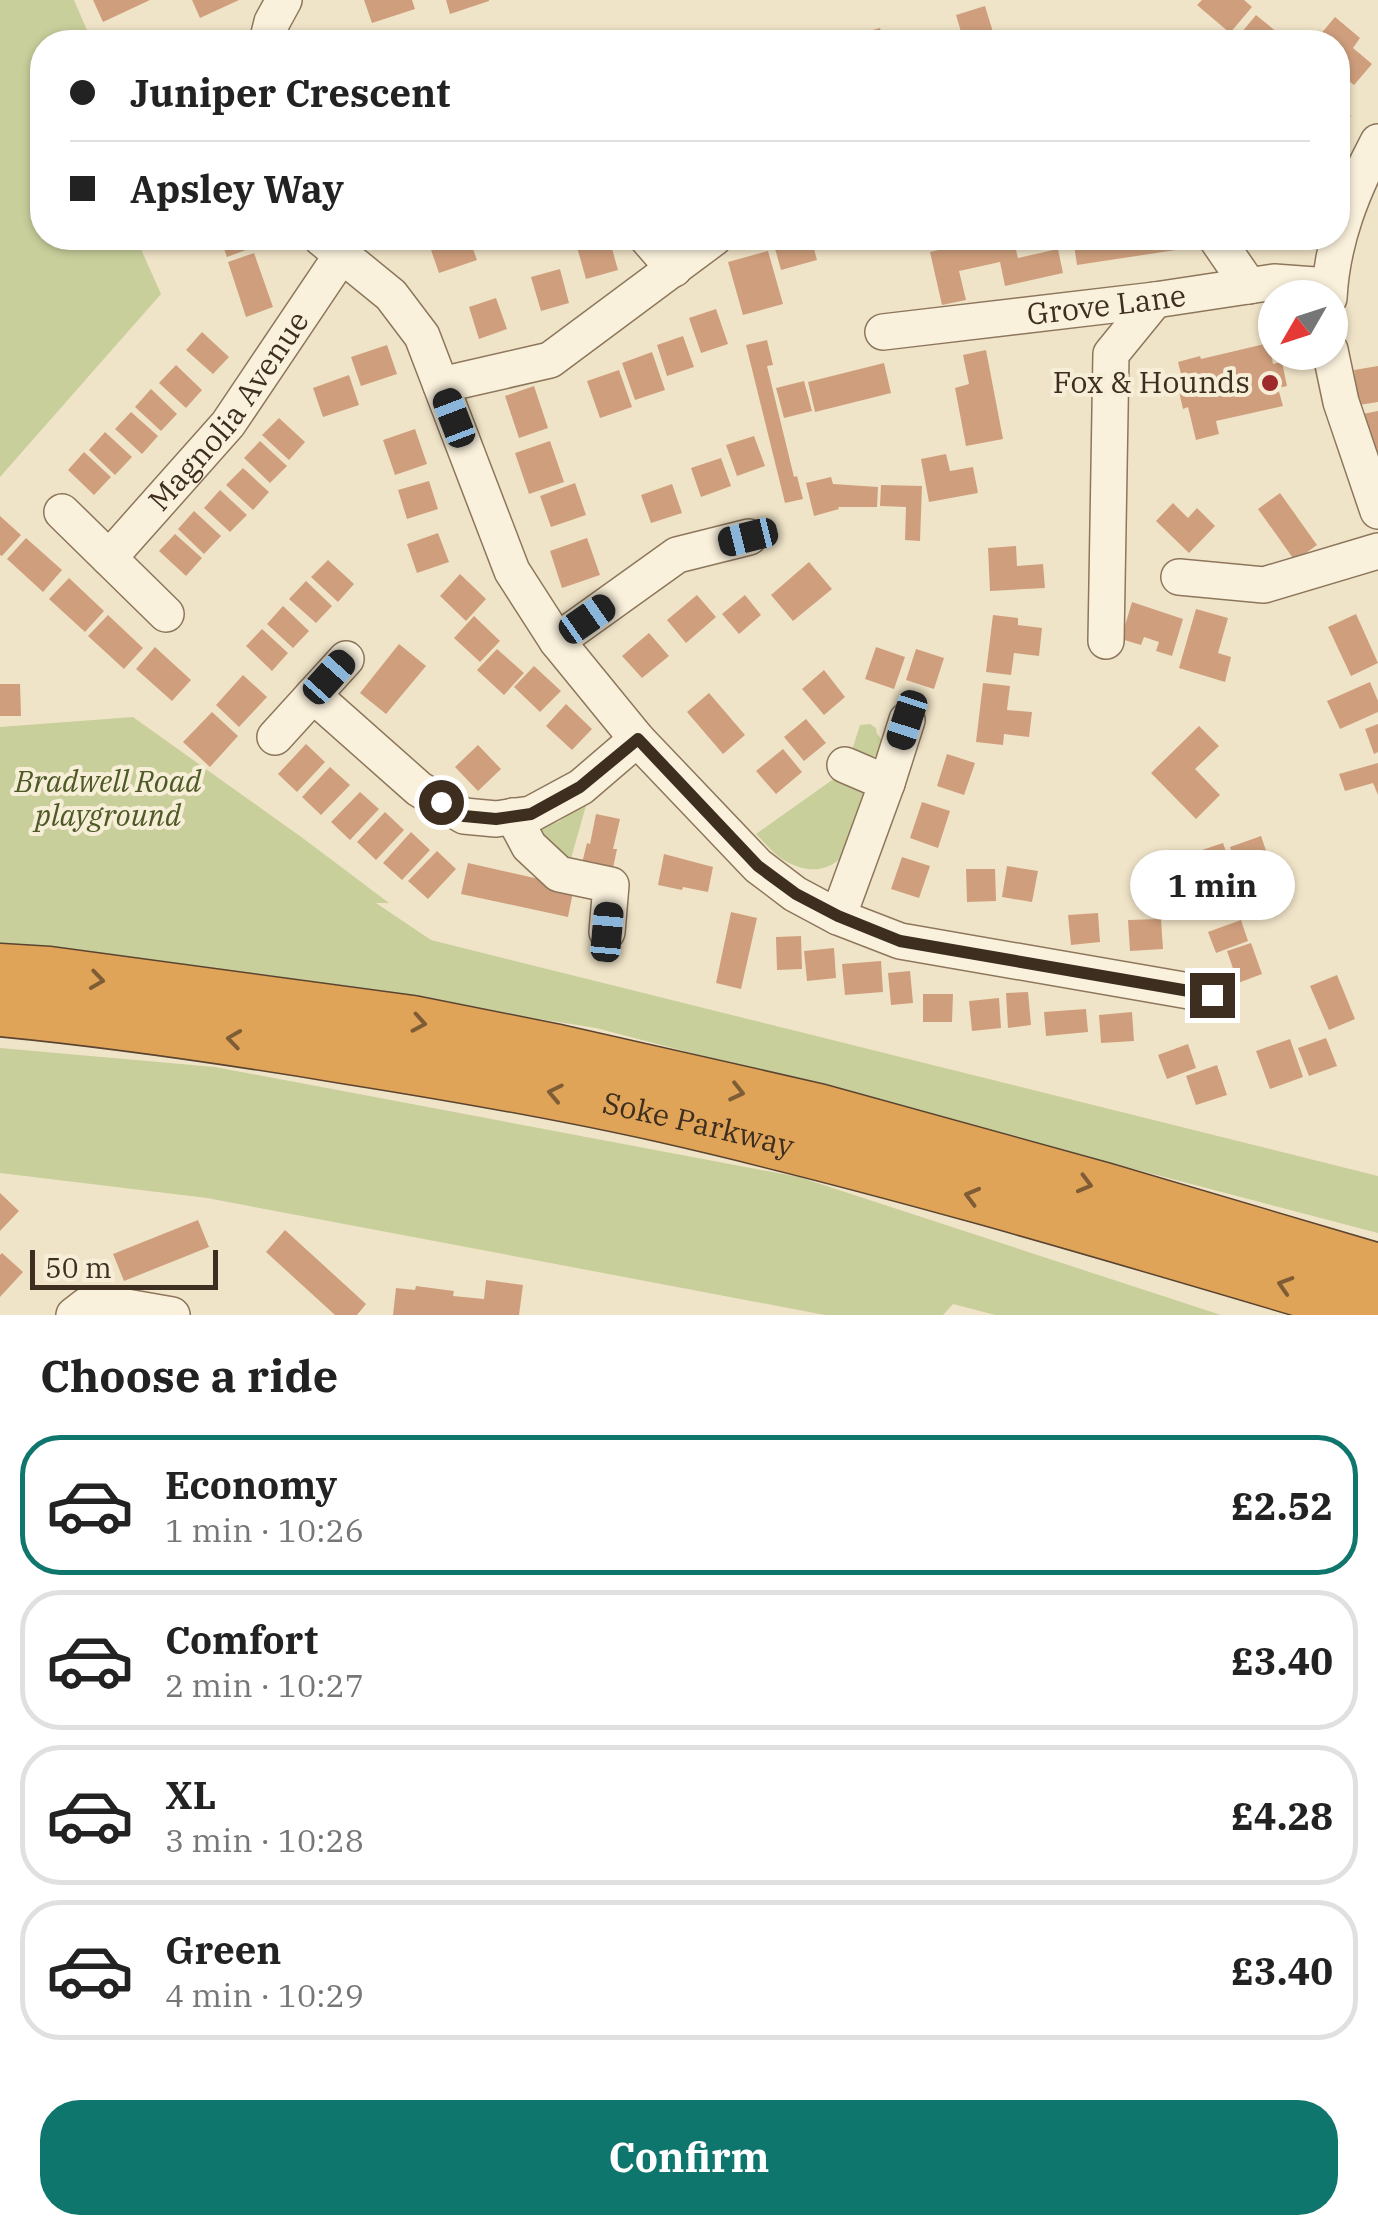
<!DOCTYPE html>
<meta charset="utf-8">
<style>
:root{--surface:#fff;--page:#f6f6f6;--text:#222;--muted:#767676;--line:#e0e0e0;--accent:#0f766e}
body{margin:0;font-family:"IBM Plex Serif",serif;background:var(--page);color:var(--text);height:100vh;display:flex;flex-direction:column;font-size:38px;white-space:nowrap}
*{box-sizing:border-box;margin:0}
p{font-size:32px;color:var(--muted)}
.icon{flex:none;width:55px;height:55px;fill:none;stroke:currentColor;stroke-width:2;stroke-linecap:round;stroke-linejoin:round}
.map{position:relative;height:1315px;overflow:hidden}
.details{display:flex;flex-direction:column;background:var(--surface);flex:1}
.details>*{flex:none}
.hud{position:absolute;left:30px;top:30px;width:1320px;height:220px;border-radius:40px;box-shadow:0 2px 8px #0004;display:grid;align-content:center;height:220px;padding:0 40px;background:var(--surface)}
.needle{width:65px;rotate:231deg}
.buttons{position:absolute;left:1258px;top:280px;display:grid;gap:20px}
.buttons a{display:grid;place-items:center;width:90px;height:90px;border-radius:50%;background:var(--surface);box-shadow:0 2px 8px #0004;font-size:50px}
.scale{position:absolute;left:30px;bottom:25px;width:188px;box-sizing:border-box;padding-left:10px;border:5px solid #3d2e20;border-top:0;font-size:28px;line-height:35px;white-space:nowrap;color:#3d2e20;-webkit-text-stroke:8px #f7eed8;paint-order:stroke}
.end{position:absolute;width:45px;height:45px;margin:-22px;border:12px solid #3d2e20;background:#fff;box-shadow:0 0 0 5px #fff}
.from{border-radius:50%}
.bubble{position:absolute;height:70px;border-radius:35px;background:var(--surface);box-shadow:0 2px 8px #0004;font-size:32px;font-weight:800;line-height:70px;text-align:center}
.car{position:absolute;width:30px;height:60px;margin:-30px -15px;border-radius:12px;box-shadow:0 0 8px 2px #0007;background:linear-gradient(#222 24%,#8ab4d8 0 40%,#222 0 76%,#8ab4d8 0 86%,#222 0)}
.hud b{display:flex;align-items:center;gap:35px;height:95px;font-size:38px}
.hud b+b{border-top:2px solid var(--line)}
.hud i{width:25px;height:25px;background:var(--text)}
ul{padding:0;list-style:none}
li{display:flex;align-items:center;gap:30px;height:140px;margin:0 20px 15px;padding:0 20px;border:5px solid var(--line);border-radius:40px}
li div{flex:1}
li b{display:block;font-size:38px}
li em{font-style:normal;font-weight:800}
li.current{border-color:var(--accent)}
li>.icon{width:90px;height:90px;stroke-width:1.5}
h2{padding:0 40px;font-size:45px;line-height:120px}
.primary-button{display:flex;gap:20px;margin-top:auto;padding:20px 40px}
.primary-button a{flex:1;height:115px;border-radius:40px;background:var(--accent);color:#fff;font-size:40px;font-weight:800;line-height:115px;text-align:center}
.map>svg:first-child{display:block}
</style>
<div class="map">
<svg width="1378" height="1315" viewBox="0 0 1378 1315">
<rect width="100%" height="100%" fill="#f0e4c8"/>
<g fill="#c9cf9b">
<path d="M 0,0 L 74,0 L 92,42 L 42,42 L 42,238 L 136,238 L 161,294 L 0,477 Z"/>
<path d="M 133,717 L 304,839 L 389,903 L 376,903 L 431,940 L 1378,1176 L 1378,1233 L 596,1028 L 243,972 L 0,949 L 0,727 Z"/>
<path d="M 870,724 L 876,728 L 877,734 L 886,745 C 878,757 872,759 858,757 L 853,747 L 860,725 Z"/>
<path d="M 842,773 L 865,788 C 870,810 865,814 857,834 C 841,870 813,880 779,857 C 771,851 763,841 756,834 Z"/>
<path d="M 587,802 L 570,862 L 531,830 L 558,822 Z"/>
<path d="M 0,1048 L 215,1067 L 799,1177 L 1221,1315 L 995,1315 L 953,1304 L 943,1315 L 825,1315 L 207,1198 L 0,1173 Z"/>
</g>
<g fill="#cf9f7d">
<path d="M 93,0 L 150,0 L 103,22 Z"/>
<path d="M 192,0 L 239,0 L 200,18 Z"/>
<path d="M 364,0 L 412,0 L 415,9 L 372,23 Z"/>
<path d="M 446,0 L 489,0 L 489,1 L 450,14 Z"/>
<path d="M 1202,0 L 1244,0 L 1252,7 L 1230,33 L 1197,5 Z"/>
<path d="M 985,6 L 996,42 L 964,42 L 956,15 Z"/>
<path d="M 1256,15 L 1289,42 L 1241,42 L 1236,39 Z"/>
<path d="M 1335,17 L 1360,38 L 1353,48 L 1372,64 L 1354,85 L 1338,72 L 1338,42 L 1314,42 Z"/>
<path d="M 880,28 L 884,42 L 831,42 L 831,41 Z"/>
<path d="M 215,30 L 222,42 L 188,42 Z"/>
<path d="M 1338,106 L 1351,116 L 1338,134 Z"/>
<path d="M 220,238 L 251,238 L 254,247 L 227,257 Z"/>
<path d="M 459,238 L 469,238 L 477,260 L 439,273 L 430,247 Z"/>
<path d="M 609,238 L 618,270 L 586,279 L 577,247 Z"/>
<path d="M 772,238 L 811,238 L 817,260 L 781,270 Z"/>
<path d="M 992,238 L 1013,238 L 1018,258 L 1058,249 L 1063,273 L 1005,286 L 1000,262 L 959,271 L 966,300 L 942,305 L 930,252 Z"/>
<path d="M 1073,238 L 1174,238 L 1176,250 L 1077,265 Z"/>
<path d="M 768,251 L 783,304 L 743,315 L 728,262 Z"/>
<path d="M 254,253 L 273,307 L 246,317 L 228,262 Z"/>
<path d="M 560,269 L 569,303 L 541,311 L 531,277 Z"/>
<path d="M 496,298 L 507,329 L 479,339 L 469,307 Z"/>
<path d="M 716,309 L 728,344 L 701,353 L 689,318 Z"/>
<path d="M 202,332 L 229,357 L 213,374 L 186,350 Z"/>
<path d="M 683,336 L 694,367 L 667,376 L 657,345 Z"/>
<path d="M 767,340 L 773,365 L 767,366 L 794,477 L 797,476 L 803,499 L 785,503 L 746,345 Z"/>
<path d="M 1269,343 L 1273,364 L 1282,362 L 1287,386 L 1278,388 L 1283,406 L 1216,421 L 1219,434 L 1196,440 L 1188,407 L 1183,409 L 1180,396 L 1179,387 L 1184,386 L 1178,362 L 1200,356 L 1201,359 Z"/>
<path d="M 387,345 L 397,374 L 361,386 L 351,357 Z"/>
<path d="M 986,350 L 1003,439 L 966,446 L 955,388 L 969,384 L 963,355 Z"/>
<path d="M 652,352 L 665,390 L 635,400 L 622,363 Z"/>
<path d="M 884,363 L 891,393 L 815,412 L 808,382 Z"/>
<path d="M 176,365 L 202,390 L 186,408 L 159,383 Z"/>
<path d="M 1378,366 L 1378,402 L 1359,405 L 1354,370 Z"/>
<path d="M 619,370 L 632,407 L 600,418 L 587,381 Z"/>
<path d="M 349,375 L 359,405 L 323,417 L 313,388 Z"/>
<path d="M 804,381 L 812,411 L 784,418 L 776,388 Z"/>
<path d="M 534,386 L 548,428 L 519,438 L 505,396 Z"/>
<path d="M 151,389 L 177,414 L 161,431 L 135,407 Z"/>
<path d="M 1378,411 L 1378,482 L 1357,415 Z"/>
<path d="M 131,412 L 158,436 L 142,454 L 115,429 Z"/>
<path d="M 279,418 L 305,442 L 289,460 L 262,435 Z"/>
<path d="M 415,429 L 427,464 L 395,475 L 383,440 Z"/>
<path d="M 105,432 L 132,457 L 115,475 L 89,450 Z"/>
<path d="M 754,436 L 765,466 L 737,476 L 726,445 Z"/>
<path d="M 260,441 L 287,466 L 270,483 L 244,458 Z"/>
<path d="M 550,441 L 564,482 L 529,494 L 515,453 Z"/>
<path d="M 84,452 L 111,477 L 94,495 L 68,470 Z"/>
<path d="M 946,454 L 950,471 L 973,467 L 978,493 L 929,502 L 921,459 Z"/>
<path d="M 721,458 L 731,486 L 701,497 L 691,468 Z"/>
<path d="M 243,468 L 269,492 L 253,510 L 226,485 Z"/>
<path d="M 831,477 L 833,484 L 878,487 L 877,507 L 838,507 L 839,509 L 814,516 L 806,483 Z"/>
<path d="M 429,481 L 438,509 L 407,519 L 398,490 Z"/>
<path d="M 575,483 L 586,515 L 551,527 L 540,496 Z"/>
<path d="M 672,484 L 682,513 L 651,523 L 641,495 Z"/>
<path d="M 881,485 L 922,486 L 920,541 L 905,540 L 906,507 L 880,506 Z"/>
<path d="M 220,490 L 247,515 L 230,532 L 204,508 Z"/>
<path d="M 1280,493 L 1317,545 L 1295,561 L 1258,509 Z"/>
<path d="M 1173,503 L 1188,518 L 1197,508 L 1215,526 L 1189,553 L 1156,521 Z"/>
<path d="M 194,511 L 221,536 L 204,554 L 178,529 Z"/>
<path d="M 0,516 L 21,535 L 2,556 L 0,555 Z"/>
<path d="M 438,533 L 449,562 L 417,573 L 407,544 Z"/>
<path d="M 175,534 L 202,558 L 186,576 L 159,551 Z"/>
<path d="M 26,538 L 62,570 L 43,592 L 7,559 Z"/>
<path d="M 587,538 L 600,575 L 562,588 L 550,551 Z"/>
<path d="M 1016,546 L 1017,566 L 1043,564 L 1045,588 L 990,591 L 988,548 Z"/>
<path d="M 328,560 L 354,584 L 338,602 L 311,577 Z"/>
<path d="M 809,562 L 832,589 L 793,621 L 771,595 Z"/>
<path d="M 460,574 L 486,599 L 466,621 L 440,596 Z"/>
<path d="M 69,578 L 104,611 L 85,632 L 49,599 Z"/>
<path d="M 306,581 L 332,606 L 316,623 L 289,599 Z"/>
<path d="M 697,595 L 716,617 L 686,643 L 667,620 Z"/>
<path d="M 745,595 L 761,615 L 739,634 L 722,614 Z"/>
<path d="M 1132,602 L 1183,619 L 1172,656 L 1156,651 L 1159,642 L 1144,637 L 1141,645 L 1121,639 Z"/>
<path d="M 283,606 L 309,631 L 293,648 L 267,624 Z"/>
<path d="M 1196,609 L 1228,618 L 1218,653 L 1231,657 L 1225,682 L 1179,668 Z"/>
<path d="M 1356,614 L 1378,663 L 1351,676 L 1328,627 Z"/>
<path d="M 108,615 L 143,648 L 124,669 L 88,636 Z"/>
<path d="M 993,615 L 1018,618 L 1018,625 L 1042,628 L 1039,656 L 1014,653 L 1011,675 L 986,672 Z"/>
<path d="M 474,616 L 500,641 L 480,662 L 454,638 Z"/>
<path d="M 262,629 L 288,653 L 272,671 L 246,646 Z"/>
<path d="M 649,633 L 669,656 L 642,678 L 622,656 Z"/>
<path d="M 399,644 L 426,666 L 386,714 L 360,693 Z"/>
<path d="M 155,647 L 191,680 L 172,701 L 136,669 Z"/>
<path d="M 876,647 L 905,657 L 894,689 L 865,679 Z"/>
<path d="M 497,649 L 524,673 L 504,695 L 477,670 Z"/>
<path d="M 916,649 L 944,658 L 934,689 L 906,680 Z"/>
<path d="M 534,666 L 561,691 L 540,712 L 514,687 Z"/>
<path d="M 824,670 L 845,697 L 824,715 L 802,689 Z"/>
<path d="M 243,675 L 267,697 L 239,727 L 216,705 Z"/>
<path d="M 1370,682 L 1378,701 L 1378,712 L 1340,729 L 1327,701 Z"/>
<path d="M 983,683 L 1010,686 L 1007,710 L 1032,712 L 1029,737 L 1004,734 L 1003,745 L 976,742 Z"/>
<path d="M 0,684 L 20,684 L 21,716 L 0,716 Z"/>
<path d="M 709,693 L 745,735 L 723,754 L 687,712 Z"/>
<path d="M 566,704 L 592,729 L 572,750 L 546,726 Z"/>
<path d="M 212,712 L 238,736 L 210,767 L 183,742 Z"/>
<path d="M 806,719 L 826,743 L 804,761 L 784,737 Z"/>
<path d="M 1378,724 L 1378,752 L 1374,754 L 1365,729 Z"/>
<path d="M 1199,726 L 1219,746 L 1195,769 L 1220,795 L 1196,819 L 1151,773 Z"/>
<path d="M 306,744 L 325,762 L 297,792 L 278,774 Z"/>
<path d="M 478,745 L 501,769 L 478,791 L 455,767 Z"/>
<path d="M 783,749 L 802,772 L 776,794 L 756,771 Z"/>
<path d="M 947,754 L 975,763 L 964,795 L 937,786 Z"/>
<path d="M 1378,763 L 1378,795 L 1373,783 L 1345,791 L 1339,774 Z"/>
<path d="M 330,767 L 350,785 L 321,815 L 302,797 Z"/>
<path d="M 360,792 L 379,809 L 350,840 L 331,822 Z"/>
<path d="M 922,802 L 950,811 L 938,848 L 910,838 Z"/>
<path d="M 385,812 L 404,830 L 376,860 L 357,842 Z"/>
<path d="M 596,814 L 620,819 L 613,849 L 617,849 L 612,873 L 581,867 L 587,843 L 590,844 Z"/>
<path d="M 411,832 L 430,850 L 402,880 L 383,863 Z"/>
<path d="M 1261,836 L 1270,862 L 1239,873 L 1230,847 Z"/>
<path d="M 1223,843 L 1234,874 L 1210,883 L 1199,851 Z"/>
<path d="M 437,851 L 456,869 L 428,899 L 408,881 Z"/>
<path d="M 664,854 L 713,867 L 708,892 L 683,887 L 682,890 L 658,885 Z"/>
<path d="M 902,857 L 930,866 L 919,898 L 891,889 Z"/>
<path d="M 468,863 L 574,887 L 568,917 L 461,894 Z"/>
<path d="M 1007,866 L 1038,871 L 1032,902 L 1002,897 Z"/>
<path d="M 966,869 L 995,869 L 996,901 L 967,902 Z"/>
<path d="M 1185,876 L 1197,908 L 1177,915 L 1165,884 Z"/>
<path d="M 1265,877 L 1275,904 L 1252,912 L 1242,885 Z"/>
<path d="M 731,912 L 757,918 L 741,989 L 716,983 Z"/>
<path d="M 1098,913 L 1100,942 L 1071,945 L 1068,915 Z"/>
<path d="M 1161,919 L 1163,949 L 1130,951 L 1128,920 Z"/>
<path d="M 1241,920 L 1248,941 L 1216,953 L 1208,932 Z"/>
<path d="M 801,936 L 802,969 L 777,970 L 776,937 Z"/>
<path d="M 1251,943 L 1262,974 L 1238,983 L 1227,951 Z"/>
<path d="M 834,948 L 836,978 L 807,981 L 804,951 Z"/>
<path d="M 881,961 L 883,992 L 845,995 L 842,964 Z"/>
<path d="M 910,971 L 913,1003 L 891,1005 L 888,973 Z"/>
<path d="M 1337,975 L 1355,1019 L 1329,1030 L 1310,986 Z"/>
<path d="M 1028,992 L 1031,1025 L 1008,1028 L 1006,993 Z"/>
<path d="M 923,994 L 953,994 L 952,1022 L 923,1022 Z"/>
<path d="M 999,998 L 1001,1028 L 972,1031 L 969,1001 Z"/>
<path d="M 1086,1009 L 1088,1032 L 1046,1036 L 1044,1012 Z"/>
<path d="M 1132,1012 L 1134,1041 L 1101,1043 L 1099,1015 Z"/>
<path d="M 1326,1038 L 1337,1066 L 1309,1076 L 1298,1048 Z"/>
<path d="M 1290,1039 L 1303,1077 L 1270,1089 L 1256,1051 Z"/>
<path d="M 1188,1044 L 1196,1068 L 1167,1079 L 1158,1055 Z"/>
<path d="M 1217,1065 L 1227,1095 L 1196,1105 L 1186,1076 Z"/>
<path d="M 0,1193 L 19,1211 L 0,1231 Z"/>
<path d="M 198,1220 L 209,1247 L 124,1281 L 113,1254 Z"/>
<path d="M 285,1230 L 366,1304 L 357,1315 L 335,1315 L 266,1252 Z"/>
<path d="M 2,1253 L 23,1272 L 0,1297 L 0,1255 Z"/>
<path d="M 486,1280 L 523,1285 L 519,1315 L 393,1315 L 396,1288 L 415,1290 L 416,1286 L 454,1291 L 453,1296 L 484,1299 Z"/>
</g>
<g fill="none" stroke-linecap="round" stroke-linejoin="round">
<g stroke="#8d765c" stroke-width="38">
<g id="minor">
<path d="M 267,42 L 272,22 L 284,0"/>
<path d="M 321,238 L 391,295 L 422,336 L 512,571 L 557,641 L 637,739 L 758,866 L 795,894 L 838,917 L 900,941 L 1212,995"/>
<path d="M 647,238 L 674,269"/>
<path d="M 1216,238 L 1249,286"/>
<path d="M 1329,298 C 1332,241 1352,191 1378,142"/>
<path id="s1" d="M 883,332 L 1155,300 L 1274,282 L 1329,286"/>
<path d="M 1330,350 L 1341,402 L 1378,511"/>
<path d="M 441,385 L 550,360 L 714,238"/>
<path d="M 62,512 L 166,614"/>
<path id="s2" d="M 109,558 L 228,424 L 341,256"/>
<path d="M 1179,577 L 1264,585 L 1378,551"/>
<path d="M 557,641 L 677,555 L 749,537"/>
<path d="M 1106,641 L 1111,354 L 1155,300"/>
<path d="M 313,695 L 419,789 L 464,816 L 496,819 L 531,814 L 581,787 L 637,739"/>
<path d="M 275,737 L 346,659"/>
<path d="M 845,765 L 887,783"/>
<path d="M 513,816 L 529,846 L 559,874 L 611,885 L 607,932"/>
<path d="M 838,917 L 887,783 L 907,720"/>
<path d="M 74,1315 L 87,1305 L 109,1304 L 172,1315"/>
</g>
</g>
<g stroke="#5b4430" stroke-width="55">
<g id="highway">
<path d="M 0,970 L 49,973 L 412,1022 L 558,1051 L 818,1110 L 1104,1189 L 1378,1270"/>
<path id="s3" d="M 0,1010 C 115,1021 230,1038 345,1057 C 452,1074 558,1092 664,1116 C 905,1171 1141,1243 1378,1313"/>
</g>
</g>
<use href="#minor" stroke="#faf1dc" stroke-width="35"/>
<use href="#highway" stroke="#e0a458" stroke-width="52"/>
</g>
<defs><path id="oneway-chevron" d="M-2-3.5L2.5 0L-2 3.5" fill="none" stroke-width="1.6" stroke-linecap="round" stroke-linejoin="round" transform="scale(2.5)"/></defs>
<g stroke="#7e5d36">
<use href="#oneway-chevron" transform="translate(97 980) rotate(8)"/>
<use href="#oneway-chevron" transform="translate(419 1023) rotate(10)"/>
<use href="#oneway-chevron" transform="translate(234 1039) rotate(-172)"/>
<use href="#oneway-chevron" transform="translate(737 1092) rotate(13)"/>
<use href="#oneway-chevron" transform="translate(555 1093) rotate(-168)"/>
<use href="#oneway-chevron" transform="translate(1085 1184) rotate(15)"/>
<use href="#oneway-chevron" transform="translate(972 1196) rotate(-165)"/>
<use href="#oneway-chevron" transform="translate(1285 1285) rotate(-163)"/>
</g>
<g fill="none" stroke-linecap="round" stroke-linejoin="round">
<path stroke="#3d2e20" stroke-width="12" d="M 441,802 L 464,816 L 496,819 L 531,814 L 580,787 L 638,739 L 758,866 L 796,894 L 838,916 L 900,941 L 1212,995"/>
</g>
<circle fill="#9e2a2b" stroke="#f7eed8" stroke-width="4" cx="1270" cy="383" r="10"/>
<g text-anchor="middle" stroke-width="8" stroke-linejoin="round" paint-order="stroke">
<g font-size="30" fill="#3d2e20" stroke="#f7eed8">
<text dy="10" stroke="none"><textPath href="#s1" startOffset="225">Grove Lane</textPath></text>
<text dy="10" stroke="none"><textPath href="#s2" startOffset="190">Magnolia Avenue</textPath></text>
<text dy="10" stroke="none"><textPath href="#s3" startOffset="708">Soke Parkway</textPath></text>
</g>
<g font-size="30" fill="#3d2e20" stroke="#f7eed8" text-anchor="end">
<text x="1250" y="393">Fox &amp; Hounds</text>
</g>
<g font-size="30" font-style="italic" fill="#4d5a26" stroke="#f7eed8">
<text x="108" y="792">Bradwell Road<tspan x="108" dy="34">playground</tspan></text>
</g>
</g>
</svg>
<div class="buttons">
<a><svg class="needle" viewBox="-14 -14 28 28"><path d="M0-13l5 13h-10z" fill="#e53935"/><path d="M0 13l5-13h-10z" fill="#767676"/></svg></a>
</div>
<div class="scale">50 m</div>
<i class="end from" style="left:441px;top:802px"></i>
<i class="end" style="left:1212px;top:995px"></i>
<div class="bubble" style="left:1130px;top:850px;width:165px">1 min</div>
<i class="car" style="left:454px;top:418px;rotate:339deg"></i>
<i class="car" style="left:748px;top:537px;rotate:256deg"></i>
<i class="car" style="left:587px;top:619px;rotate:55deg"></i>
<i class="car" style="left:329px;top:677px;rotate:42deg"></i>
<i class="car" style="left:907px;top:720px;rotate:198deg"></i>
<i class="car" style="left:607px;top:932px;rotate:5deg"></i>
<div class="hud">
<b><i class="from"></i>Juniper Crescent</b>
<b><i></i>Apsley Way</b>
</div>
</div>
<section class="details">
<h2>Choose a ride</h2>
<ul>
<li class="current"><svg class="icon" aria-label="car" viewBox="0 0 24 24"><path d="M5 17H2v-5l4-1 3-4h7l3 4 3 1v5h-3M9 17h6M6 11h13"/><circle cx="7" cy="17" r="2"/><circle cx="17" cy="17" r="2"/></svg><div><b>Economy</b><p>1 min · 10:26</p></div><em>£2.52</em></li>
<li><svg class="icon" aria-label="car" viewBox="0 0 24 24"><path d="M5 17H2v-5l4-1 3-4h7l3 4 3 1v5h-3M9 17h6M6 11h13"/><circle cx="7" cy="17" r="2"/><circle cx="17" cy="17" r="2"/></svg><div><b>Comfort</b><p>2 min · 10:27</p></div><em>£3.40</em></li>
<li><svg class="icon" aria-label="car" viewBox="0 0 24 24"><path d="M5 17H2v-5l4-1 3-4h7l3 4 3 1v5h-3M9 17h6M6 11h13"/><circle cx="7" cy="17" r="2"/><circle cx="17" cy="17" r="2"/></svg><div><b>XL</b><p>3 min · 10:28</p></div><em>£4.28</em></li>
<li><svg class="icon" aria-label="car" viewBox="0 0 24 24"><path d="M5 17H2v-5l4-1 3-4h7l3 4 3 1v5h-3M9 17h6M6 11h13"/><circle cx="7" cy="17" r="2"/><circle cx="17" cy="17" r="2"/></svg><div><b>Green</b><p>4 min · 10:29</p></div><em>£3.40</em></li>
</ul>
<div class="primary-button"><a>Confirm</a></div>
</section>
